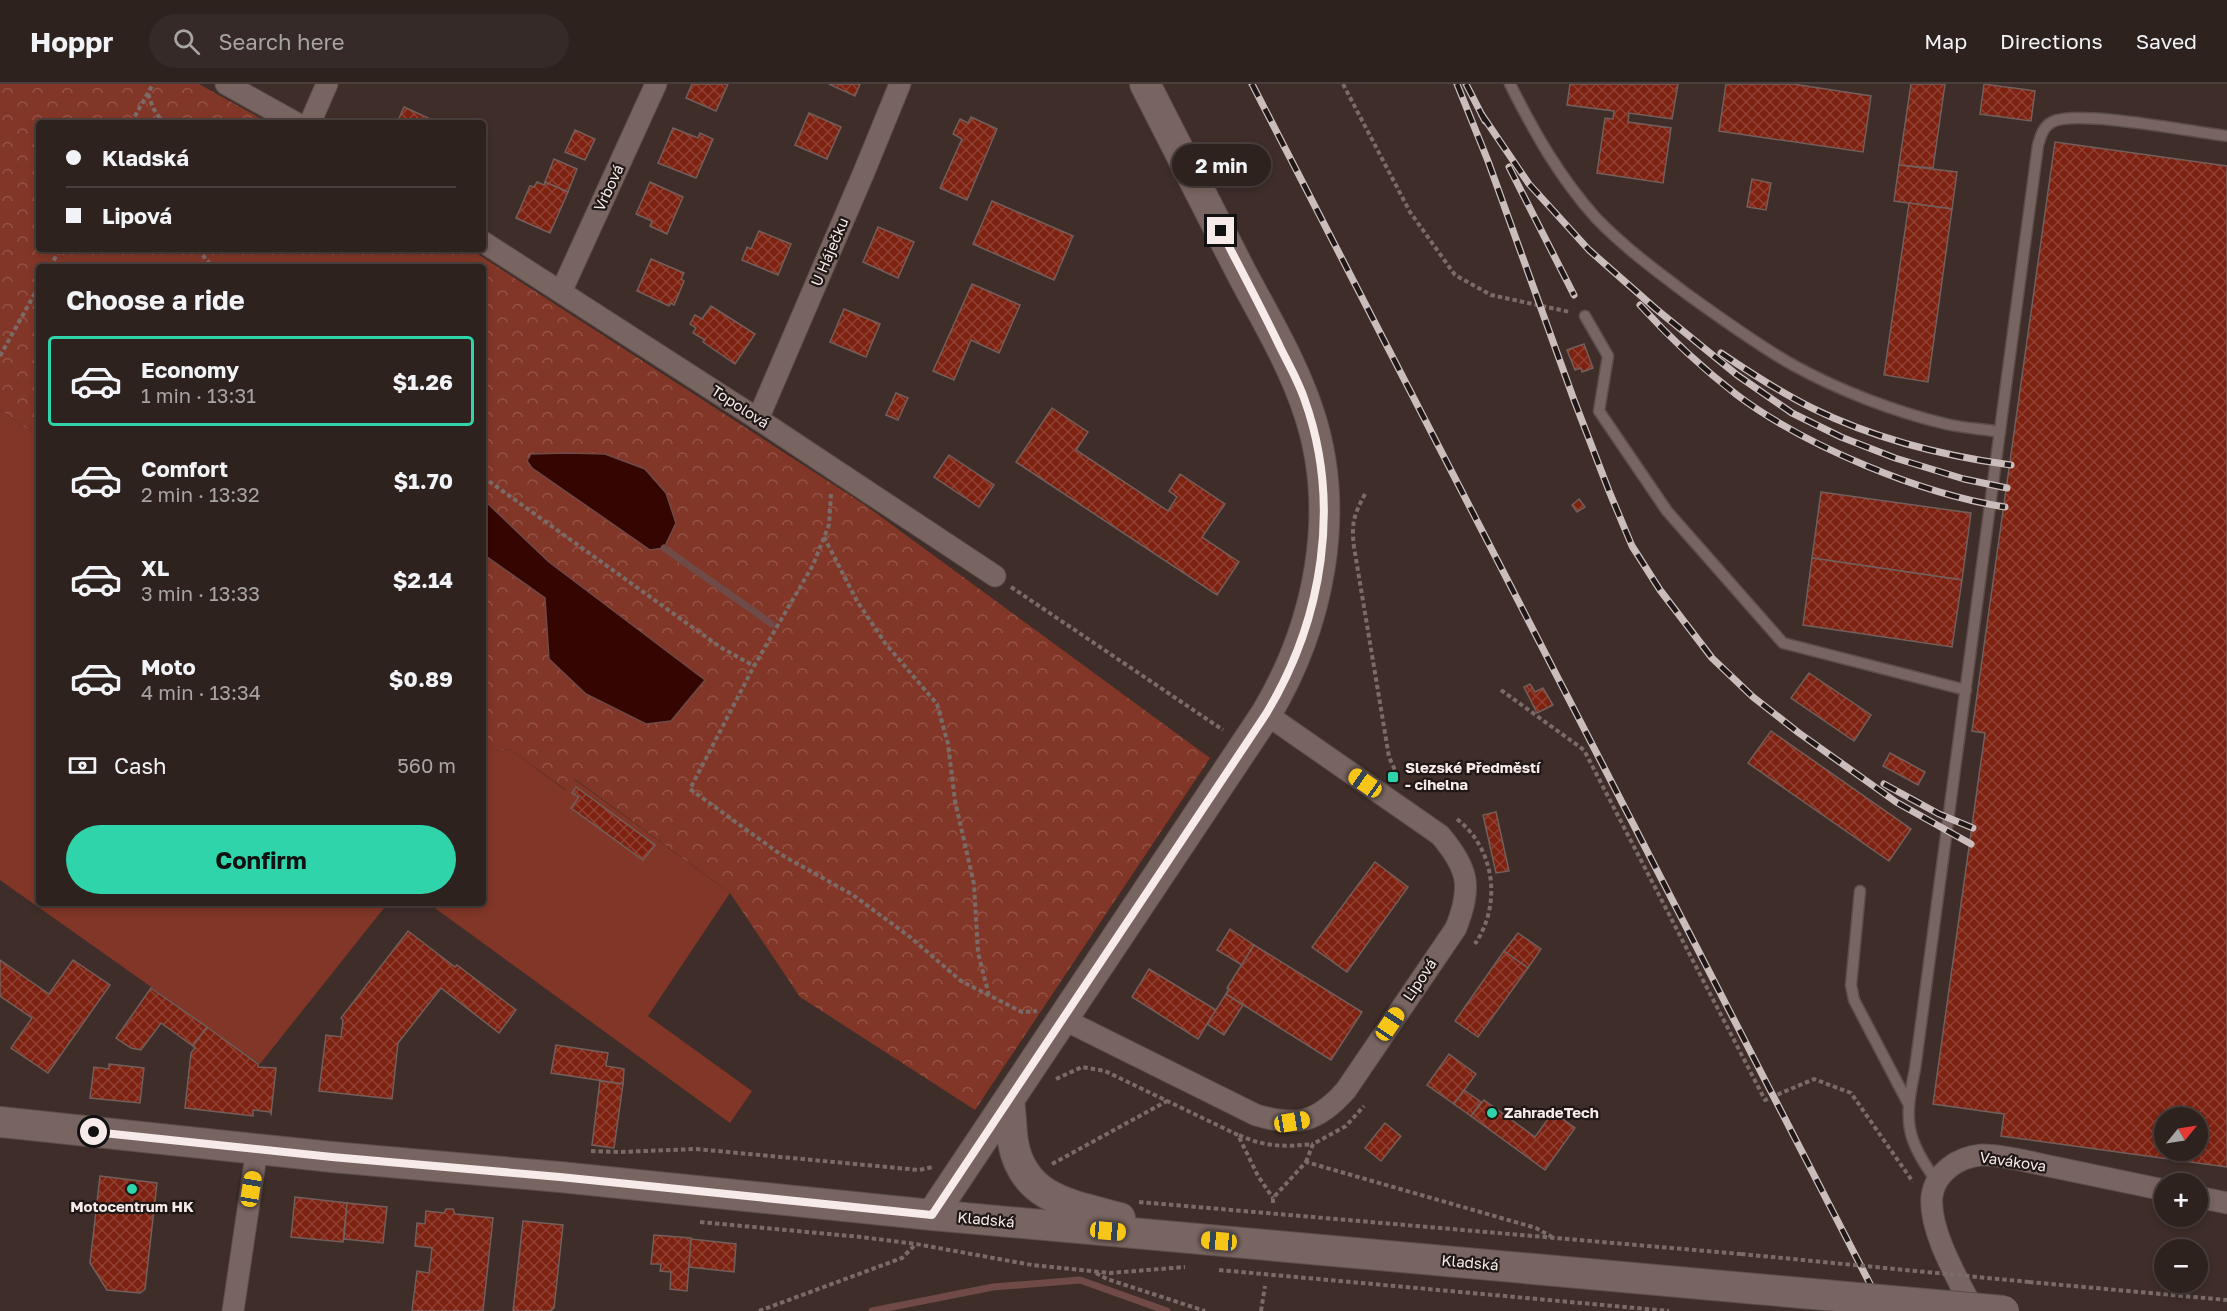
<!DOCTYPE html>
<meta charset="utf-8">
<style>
:root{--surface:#2e221f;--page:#362a28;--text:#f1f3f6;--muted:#a7a4a4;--line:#493f3d;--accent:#2fd4aa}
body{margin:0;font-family:"Golos Text",sans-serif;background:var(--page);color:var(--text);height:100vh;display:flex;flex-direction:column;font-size:22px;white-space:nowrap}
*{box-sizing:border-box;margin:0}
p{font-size:20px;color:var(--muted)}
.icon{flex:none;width:33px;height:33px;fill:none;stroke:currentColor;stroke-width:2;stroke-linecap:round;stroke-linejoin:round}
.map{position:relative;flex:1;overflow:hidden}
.details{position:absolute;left:36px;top:180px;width:450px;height:642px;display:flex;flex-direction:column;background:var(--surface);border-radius:6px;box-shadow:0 3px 9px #0003,0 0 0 2px var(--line)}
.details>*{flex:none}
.guide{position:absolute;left:36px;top:36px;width:450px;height:132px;border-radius:6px;box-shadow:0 3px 9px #0003,0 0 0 2px var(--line);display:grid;align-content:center;height:132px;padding:0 30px;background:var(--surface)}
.needle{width:39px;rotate:60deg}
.fabs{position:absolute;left:2154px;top:1023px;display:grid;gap:12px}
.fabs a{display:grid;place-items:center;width:54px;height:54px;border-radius:50%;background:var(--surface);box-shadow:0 3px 9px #0003,0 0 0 2px var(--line);font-size:30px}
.end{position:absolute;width:27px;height:27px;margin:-14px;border:8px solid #f7ebe9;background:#111;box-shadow:0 0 0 3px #111}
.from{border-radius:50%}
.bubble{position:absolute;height:42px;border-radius:21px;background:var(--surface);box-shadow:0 3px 9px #0003,0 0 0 2px var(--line);font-size:20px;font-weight:700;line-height:42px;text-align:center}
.car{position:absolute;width:18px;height:36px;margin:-18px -9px;border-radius:8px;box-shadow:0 0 4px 2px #0007;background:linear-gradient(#f5c518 24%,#345 0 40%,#f5c518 0 76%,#345 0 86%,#f5c518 0)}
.guide b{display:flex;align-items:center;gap:21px;height:57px;font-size:22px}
.guide b+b{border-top:2px solid var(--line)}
.guide i{width:15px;height:15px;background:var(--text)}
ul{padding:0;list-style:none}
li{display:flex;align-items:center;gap:18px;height:90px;margin:0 12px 9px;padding:0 18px;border:3px solid transparent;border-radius:6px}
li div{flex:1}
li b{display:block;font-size:22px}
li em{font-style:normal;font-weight:700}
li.selected{border-color:var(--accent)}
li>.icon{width:54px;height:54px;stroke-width:1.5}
h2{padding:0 30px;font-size:27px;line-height:72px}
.pay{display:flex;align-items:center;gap:15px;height:66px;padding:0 30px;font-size:22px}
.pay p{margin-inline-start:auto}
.button{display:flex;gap:12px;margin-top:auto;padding:12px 30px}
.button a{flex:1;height:69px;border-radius:36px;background:var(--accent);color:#111;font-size:24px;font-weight:700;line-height:69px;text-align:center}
header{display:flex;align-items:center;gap:36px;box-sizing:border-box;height:84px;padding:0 30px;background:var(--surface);border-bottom:2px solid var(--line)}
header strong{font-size:28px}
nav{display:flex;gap:33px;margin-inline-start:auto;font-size:21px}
.search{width:420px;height:54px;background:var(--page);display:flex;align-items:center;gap:15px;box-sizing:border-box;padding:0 21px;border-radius:33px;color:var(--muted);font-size:22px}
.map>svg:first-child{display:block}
</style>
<header>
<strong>Hoppr</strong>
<div class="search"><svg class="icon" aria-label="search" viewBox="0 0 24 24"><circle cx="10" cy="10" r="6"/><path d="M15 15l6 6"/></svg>Search here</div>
<nav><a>Map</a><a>Directions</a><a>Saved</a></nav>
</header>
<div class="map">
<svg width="2227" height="1227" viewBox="0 0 2227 1227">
<defs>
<pattern id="park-crowns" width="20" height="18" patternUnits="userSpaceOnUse" patternTransform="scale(1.5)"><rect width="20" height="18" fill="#813627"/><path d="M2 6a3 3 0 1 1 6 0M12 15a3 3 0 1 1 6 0" fill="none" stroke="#945346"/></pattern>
<pattern id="building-cross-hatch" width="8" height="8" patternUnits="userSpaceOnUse" patternTransform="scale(1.5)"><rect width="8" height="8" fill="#7d2110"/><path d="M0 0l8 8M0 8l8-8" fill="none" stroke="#904133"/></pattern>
</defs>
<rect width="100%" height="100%" fill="#3e2d29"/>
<g fill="#813627">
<path d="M 0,326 L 39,353 L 39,819 L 388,819 L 260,980 L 0,796 Z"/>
<path d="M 483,659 L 495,667 L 510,665 L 565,706 L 574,695 L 730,809 L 648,932 L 752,1007 L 730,1039 L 428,819 L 483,819 Z"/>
</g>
<path fill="url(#park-crowns)" d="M 0,0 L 199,0 L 269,39 L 39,39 L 39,165 L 470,165 L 865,421 L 1210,674 L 975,1026 L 800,913 L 730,809 L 575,695 L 566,706 L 510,665 L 495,667 L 483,659 L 483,183 L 39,183 L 39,353 L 0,326 Z"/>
<g fill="#350501" stroke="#6f4a47" stroke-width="1.5">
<path d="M 566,369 L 605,370 L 645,385 L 666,409 L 676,439 L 664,464 L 650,466 L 532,384 L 527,377 L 531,370 Z"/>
<path d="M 483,415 L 549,478 L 705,596 L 671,637 L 646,640 L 586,610 L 549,575 L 545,514 L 483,470 Z"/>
</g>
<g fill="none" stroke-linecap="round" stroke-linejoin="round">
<g stroke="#6f4a47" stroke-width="7">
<path d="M 664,464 L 772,540"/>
<path d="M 872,1227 L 993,1203 L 1080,1196 L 1167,1227"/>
</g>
</g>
<g fill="url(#building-cross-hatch)" stroke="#725f5b" stroke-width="1.5" fill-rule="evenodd">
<path d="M 692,0 L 728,0 L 716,27 L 686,14 Z"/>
<path d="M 829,0 L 860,0 L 855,12 Z"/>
<path d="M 1570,0 L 1678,0 L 1672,35 L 1629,29 L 1628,38 L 1671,44 L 1663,99 L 1597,89 L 1605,34 L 1613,35 L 1614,27 L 1567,21 Z"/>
<path d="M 1726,0 L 1793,0 L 1871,12 L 1863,68 L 1719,47 Z"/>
<path d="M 1911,0 L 1945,0 L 1933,84 L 1899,81 Z"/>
<path d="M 1984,0 L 2035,7 L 2031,37 L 1980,30 Z"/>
<path d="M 404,23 L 435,37 L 434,39 L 397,39 Z"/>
<path d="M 809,29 L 841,43 L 827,75 L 795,61 Z"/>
<path d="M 971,33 L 997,45 L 967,116 L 940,104 L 962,55 L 953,50 L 960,35 L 968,39 Z"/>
<path d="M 673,44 L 698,54 L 700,49 L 713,55 L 696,94 L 658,79 Z"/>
<path d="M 575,46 L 595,55 L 585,76 L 565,68 Z"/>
<path d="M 2055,58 L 2227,82 L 2227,1083 L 2001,1052 L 2004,1030 L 1933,1020 L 1985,649 L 1972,647 ZM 2164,1034 L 2198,1034 L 2198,1066 L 2164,1066 Z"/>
<path d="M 554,75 L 577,85 L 568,108 L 545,98 Z"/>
<path d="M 1899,81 L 1957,88 L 1952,125 L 1894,117 Z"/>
<path d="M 1752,95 L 1771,99 L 1766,126 L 1747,123 Z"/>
<path d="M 537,98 L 544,101 L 545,98 L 568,108 L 550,149 L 516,134 L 530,102 L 534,103 Z"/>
<path d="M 650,98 L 683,113 L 667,150 L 650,142 L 652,137 L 636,130 Z"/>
<path d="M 992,117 L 1073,152 L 1054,196 L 973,160 Z"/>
<path d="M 1909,119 L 1952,125 L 1928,298 L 1884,291 Z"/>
<path d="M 878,143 L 914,158 L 898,194 L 863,178 Z"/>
<path d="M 759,147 L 791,160 L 778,191 L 742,176 L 747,163 L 751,165 Z"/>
<path d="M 651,175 L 684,189 L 681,195 L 684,197 L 674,221 L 671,219 L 669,222 L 637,207 Z"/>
<path d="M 972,200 L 1020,221 L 999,269 L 971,256 L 954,296 L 933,287 Z"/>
<path d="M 711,222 L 755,250 L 735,280 L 703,258 L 705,256 L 693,249 L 696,244 L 690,240 L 695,231 L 702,235 Z"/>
<path d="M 844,225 L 880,240 L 866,273 L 830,258 Z"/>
<path d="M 1584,260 L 1593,284 L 1582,288 L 1581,284 L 1575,286 L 1567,266 Z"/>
<path d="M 896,309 L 908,314 L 898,336 L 886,331 Z"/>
<path d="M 1052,324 L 1088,348 L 1076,366 L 1168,427 L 1177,413 L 1169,407 L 1180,390 L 1225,420 L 1202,453 L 1239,478 L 1217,511 L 1016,378 Z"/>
<path d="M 949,371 L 994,401 L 979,423 L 934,393 Z"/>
<path d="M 1821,408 L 1971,429 L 1962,496 L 1812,474 Z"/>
<path d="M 1579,415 L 1585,423 L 1577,428 L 1572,421 Z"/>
<path d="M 1812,474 L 1962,496 L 1952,563 L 1803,541 Z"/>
<path d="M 1809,589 L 1871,631 L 1854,657 L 1791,614 Z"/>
<path d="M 1530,600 L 1535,608 L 1543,604 L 1553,621 L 1537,629 L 1524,603 Z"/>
<path d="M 1771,647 L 1911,745 L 1889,777 L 1748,679 Z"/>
<path d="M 1890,669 L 1925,688 L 1918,701 L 1883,682 Z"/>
<path d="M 576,703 L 655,761 L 643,776 L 571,724 L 579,713 L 572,709 Z"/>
<path d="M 1496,728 L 1509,787 L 1496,789 L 1483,731 Z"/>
<path d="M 1375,778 L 1408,803 L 1347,888 L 1312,863 Z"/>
<path d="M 1230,845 L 1254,861 L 1242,881 L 1217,866 Z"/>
<path d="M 408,847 L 455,883 L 457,881 L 516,926 L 499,949 L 441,904 L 398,959 L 392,1015 L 319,1007 L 326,951 L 341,953 L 343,936 L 341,934 Z"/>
<path d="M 1518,849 L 1541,865 L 1528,884 L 1504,867 Z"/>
<path d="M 1254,861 L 1362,928 L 1331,976 L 1226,910 L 1229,905 L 1227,904 Z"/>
<path d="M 1504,867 L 1528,884 L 1478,953 L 1455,937 Z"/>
<path d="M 0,876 L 49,910 L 73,876 L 110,901 L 48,989 L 11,964 L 32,934 L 0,912 Z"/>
<path d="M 1149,885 L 1216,926 L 1198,955 L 1132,913 Z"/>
<path d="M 151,904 L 207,943 L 193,962 L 161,939 L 141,966 L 131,964 L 116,954 Z"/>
<path d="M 1226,910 L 1243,921 L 1224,951 L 1207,940 Z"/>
<path d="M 207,943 L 258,980 L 258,983 L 276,984 L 271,1030 L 270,1028 L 253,1026 L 253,1032 L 185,1024 L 191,969 L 195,964 L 193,962 Z"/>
<path d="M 556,961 L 608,969 L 606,982 L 624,985 L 623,1000 L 551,989 Z"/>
<path d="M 1449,970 L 1476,990 L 1454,1020 L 1427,1001 Z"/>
<path d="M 109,980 L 144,984 L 140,1019 L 90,1014 L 94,983 L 109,985 Z"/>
<path d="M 600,997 L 623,1000 L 614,1064 L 592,1061 Z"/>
<path d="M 1464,1006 L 1481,1018 L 1471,1032 L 1454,1020 Z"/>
<path d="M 1484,1016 L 1535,1053 L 1553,1028 L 1575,1044 L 1545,1086 L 1471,1032 Z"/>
<path d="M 1385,1039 L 1401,1052 L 1381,1077 L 1365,1064 Z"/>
<path d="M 100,1092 L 157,1099 L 145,1205 L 140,1209 L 107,1206 L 90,1179 Z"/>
<path d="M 295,1113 L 347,1119 L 343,1158 L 291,1153 Z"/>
<path d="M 347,1119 L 387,1123 L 383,1159 L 344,1155 Z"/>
<path d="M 446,1125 L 453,1125 L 455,1130 L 493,1134 L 483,1227 L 412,1227 L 417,1187 L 429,1189 L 432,1164 L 415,1162 L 417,1139 L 425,1140 L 426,1127 L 444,1129 Z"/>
<path d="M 523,1137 L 563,1141 L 554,1224 L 550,1227 L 513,1227 Z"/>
<path d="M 654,1151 L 691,1154 L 687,1207 L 670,1205 L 671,1188 L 660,1187 L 661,1180 L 651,1180 Z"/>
<path d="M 691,1155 L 736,1160 L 734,1188 L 689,1183 Z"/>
</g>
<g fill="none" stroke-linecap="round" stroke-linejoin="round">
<g stroke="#5c4d4a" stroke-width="13">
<g id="lane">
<path d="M 1510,0 C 1534,48 1560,94 1596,134 C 1624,163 1655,186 1687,210 C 1719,233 1759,262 1793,281 C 1838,306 1895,328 1946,340 C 1963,344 1982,345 2000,348"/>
<path d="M 1585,232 L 1608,272 L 1599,327 L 1667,427 L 1783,559 L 1966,606"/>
<path d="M 1860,807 L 1851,901 L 1854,916 L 1908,1019"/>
<path d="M 1937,1098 C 1905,1053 1904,1038 1915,985 L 2038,61 C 2041,51 2043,43 2052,38 C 2078,25 2193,48 2227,52"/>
</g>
</g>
<g stroke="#5c4d4a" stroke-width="23">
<g id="street">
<path d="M 226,0 L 296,39"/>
<path d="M 310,39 L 327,0"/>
<path d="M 483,158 L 758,335 L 995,492"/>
<path d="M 561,208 L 656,0"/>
<path d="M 758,335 L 864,88 L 900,0"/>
<path d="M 1063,935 L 1256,1031 C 1296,1043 1317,1039 1346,1006 L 1456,844 C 1472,803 1469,785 1440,751 L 1266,630"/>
<path d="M 2198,1113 L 2227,1119"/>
<path d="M 233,1227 L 257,1065"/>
<path d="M 1974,1227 C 1959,1197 1928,1146 1932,1112 C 1935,1089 1958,1073 1981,1071 C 1999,1070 2026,1077 2044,1081 C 2084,1089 2124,1098 2164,1106"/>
</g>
</g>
<g stroke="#5c4d4a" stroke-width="32">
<g id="secondary">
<path d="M 1009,1016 C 1011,1030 1011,1044 1013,1058 C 1023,1116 1073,1121 1120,1134"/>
<path d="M 0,1038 L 332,1073 L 560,1093 L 932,1131 L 1757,1205"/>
<path d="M 932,1131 L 1266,630 C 1319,541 1342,429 1309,329 C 1293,280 1266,235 1242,190 C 1210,126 1177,63 1145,0"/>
</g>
</g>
<g stroke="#7a6b68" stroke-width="4" stroke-dasharray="4.5 3" stroke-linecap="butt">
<path d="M 1343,0 L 1410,128 L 1455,191 L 1491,211 L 1570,228"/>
<path d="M 148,10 L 153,24 L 163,39"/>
<path d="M 131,39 L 153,0"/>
<path d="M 198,165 L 212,183"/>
<path d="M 50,183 L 60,165"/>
<path d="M 0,272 L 39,202"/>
<path d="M 483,393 L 720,563 L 754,582"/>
<path d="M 831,410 L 829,441 L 813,481 L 754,582 L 690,705 L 780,770 L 853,811 L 910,853 L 961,897 L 1022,928 L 1037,927"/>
<path d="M 1365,410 C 1354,431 1351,439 1354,463 L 1389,673 L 1399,695"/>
<path d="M 824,453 L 857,517 L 885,559 L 937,620 L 948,660 L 955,717 L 974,800 L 978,869 L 989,911"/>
<path d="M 1011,503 L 1223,646"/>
<path d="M 1501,606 L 1584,666 L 1765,1016 L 1814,995 L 1851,1009 L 1913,1098"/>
<path d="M 1457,735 C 1495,765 1502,820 1475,860"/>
<path d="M 1056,995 L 1082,983 L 1105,987 L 1238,1051 L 1258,1092 L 1273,1114"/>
<path d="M 1239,1051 C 1264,1063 1285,1063 1313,1060"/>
<path d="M 591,1067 L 620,1068 L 696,1065 L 919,1086 L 933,1083"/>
<path d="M 1306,1078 L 1313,1060 L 1346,1042 L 1364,1022"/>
<path d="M 1052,1080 L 1167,1017"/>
<path d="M 1139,1118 L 1741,1170"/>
<path d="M 1273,1119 L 1273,1114 L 1306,1078 L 1536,1144 L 1552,1153"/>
<path d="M 700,1138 L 861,1153 L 916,1160 L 1032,1181 L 1110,1189 L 1185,1183"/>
<path d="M 1219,1186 L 1669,1227"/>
<path d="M 1096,1189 L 1107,1195 L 1205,1227"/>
<path d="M 2029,1198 L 2227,1216"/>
<path d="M 759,1227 L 902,1174 L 916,1160"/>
<path d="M 1261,1227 L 1265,1202"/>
</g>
<use href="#lane" stroke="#786460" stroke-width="10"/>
<use href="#street" stroke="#786460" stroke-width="21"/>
<use href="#secondary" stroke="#786460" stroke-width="30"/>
<g stroke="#cbbdbb" stroke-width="7">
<g id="rail">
<path d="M 1252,0 L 1884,1227"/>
<path d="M 1457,0 L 1488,77 L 1574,316 L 1609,407 L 1632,462 L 1660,506 L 1712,574 L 1753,613 L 1799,649 L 1896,718 L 1971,760"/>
<path d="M 1466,0 L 1485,37"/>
<path d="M 1482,31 L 1529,100 L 1589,166 L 1656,225 L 1737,291 L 1792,329 L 1841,353 L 1895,374 L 1964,395 L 2007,404"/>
<path d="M 1509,83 L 1574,211"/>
<path d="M 1640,221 C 1670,254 1702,284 1737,311 C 1805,362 1921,410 2005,423"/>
<path d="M 1721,269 C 1749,288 1780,308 1812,324 C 1873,354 1943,372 2011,381"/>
<path d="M 1884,700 L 1939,730 L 1973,744"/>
</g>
</g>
<use href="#rail" stroke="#1f1816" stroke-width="4.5" stroke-dasharray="14" stroke-linecap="butt"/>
<g stroke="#5c4d4a" stroke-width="32" stroke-linecap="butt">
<path id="secondary-bridge" d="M 1757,1205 L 2004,1227"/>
</g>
<path stroke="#7a6b68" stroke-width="4" stroke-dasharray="4.5 3" stroke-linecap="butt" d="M 1741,1170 L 2029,1198"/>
<use href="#secondary-bridge" stroke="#786460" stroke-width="30"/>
</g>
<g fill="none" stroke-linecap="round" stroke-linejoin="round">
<path stroke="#f7ebe9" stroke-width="8" d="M 94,1048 L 332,1073 L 560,1093 L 932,1131 L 1266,630 C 1323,536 1342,419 1304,314 C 1298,297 1289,281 1281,265 C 1262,225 1241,186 1221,147"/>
</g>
<g fill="#2fd4aa" stroke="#1f1816" stroke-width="2">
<rect x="1387" y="687" width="12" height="12" rx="3"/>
<circle cx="1492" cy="1029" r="6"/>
<circle cx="132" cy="1105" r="6"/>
</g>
<g text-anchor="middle" stroke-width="4.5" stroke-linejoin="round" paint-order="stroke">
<g font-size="15" fill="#f7ebe9" stroke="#1f1816">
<text transform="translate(609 104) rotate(-65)" y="5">Vrbová</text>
<text transform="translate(830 168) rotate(-67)" y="5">U Háječku</text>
<text transform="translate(740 323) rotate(33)" y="5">Topolová</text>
<text transform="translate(1420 896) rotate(-56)" y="5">Lipová</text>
<text transform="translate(2013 1078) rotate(8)" y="5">Vavákova</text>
<text transform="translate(986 1136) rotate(5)" y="5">Kladská</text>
<text transform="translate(1470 1179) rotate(5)" y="5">Kladská</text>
</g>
<g font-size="15" font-weight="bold" fill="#f7ebe9" stroke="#1f1816" text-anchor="start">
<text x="1405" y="689">Slezské Předměstí<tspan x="1405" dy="17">- cihelna</tspan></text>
<text x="1504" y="1034">ZahradeTech</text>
<text x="132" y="1128" text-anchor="middle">Motocentrum HK</text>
</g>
</g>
</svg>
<div class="fabs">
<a><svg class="needle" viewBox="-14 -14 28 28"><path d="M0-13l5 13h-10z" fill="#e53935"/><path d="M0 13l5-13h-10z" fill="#a7a4a4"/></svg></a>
<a>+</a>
<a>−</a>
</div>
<i class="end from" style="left:94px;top:1048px"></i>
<i class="end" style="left:1221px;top:147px"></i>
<div class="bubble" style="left:1172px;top:60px;width:99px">2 min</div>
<i class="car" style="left:1365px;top:699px;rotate:305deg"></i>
<i class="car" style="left:1390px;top:940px;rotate:34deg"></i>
<i class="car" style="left:1292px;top:1038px;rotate:80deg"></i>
<i class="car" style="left:251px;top:1105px;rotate:9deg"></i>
<i class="car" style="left:1108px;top:1147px;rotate:95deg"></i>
<i class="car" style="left:1219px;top:1157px;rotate:275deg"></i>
<div class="guide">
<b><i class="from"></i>Kladská</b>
<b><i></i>Lipová</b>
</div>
<section class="details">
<h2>Choose a ride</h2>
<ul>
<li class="selected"><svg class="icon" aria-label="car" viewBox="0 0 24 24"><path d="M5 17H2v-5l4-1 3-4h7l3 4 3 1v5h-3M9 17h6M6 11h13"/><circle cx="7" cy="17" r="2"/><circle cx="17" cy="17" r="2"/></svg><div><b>Economy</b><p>1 min · 13:31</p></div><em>$1.26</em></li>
<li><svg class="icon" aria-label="car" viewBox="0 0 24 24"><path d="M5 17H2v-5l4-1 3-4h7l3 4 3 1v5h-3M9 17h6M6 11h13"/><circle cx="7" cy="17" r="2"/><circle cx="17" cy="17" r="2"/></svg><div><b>Comfort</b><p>2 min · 13:32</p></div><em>$1.70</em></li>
<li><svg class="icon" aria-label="car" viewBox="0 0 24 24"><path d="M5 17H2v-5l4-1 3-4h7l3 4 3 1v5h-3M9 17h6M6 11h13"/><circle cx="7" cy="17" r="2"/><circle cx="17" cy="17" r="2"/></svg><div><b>XL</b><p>3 min · 13:33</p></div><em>$2.14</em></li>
<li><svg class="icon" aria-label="car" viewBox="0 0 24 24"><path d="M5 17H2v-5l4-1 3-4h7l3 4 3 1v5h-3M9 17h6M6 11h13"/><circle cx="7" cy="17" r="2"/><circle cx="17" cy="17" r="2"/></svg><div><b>Moto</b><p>4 min · 13:34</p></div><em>$0.89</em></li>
</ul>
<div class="pay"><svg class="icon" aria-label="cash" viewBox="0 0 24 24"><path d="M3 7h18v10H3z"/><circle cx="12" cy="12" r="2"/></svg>Cash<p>560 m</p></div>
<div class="button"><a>Confirm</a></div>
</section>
</div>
